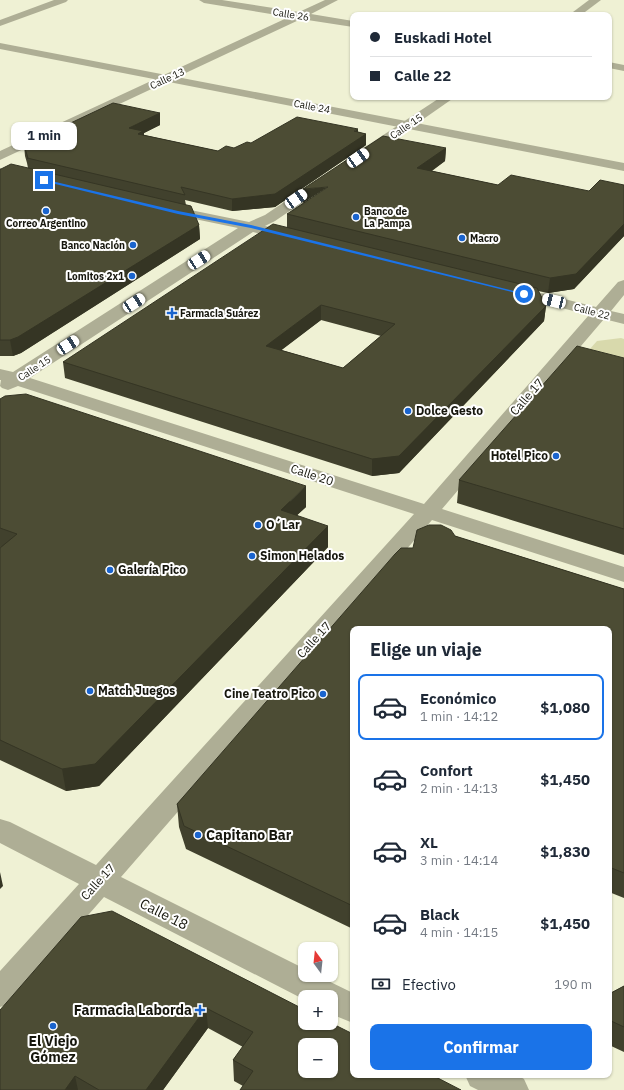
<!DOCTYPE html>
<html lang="es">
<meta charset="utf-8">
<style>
:root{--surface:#fff;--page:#f2f2f3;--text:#1f2937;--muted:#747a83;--line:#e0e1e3;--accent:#1a73e8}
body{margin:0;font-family:"IBM Plex Sans",sans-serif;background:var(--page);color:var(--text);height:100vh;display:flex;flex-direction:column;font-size:15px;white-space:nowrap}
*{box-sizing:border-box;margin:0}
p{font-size:13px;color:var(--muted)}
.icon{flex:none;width:22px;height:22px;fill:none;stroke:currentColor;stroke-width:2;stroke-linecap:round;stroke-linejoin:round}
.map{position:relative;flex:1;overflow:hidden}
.side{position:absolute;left:350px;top:626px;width:262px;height:452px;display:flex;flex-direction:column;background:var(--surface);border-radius:8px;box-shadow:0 1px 3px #0004}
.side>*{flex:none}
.top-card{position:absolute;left:350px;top:12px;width:262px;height:88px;border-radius:8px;box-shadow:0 1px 3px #0004;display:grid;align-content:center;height:88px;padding:0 20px;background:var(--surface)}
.needle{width:26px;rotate:345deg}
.tools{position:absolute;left:298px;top:942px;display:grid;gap:8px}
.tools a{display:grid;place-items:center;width:40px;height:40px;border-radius:8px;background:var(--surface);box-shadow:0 1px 3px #0004;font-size:20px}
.end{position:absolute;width:18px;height:18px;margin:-9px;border:5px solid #1a73e8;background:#fff;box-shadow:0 0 0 2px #fff}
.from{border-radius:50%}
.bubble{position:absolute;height:28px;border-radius:8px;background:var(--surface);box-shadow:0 1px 3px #0004;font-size:13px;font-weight:700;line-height:28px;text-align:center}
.car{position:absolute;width:12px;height:24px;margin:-12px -6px;border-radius:5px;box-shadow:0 0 3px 1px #0007;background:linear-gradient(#fff 24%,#345 0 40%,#fff 0 76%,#345 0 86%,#fff 0)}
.top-card b{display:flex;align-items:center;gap:14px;height:38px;font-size:15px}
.top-card b+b{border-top:1px solid var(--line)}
.top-card i{width:10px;height:10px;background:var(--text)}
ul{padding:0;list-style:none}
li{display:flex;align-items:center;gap:12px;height:66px;margin:0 8px 6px;padding:0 12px;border:2px solid transparent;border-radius:8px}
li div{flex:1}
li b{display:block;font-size:15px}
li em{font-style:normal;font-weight:700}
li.selected{border-color:var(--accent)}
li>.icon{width:36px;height:36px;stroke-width:1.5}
h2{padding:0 20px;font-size:18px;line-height:48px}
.pay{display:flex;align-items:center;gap:10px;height:44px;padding:0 20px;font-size:15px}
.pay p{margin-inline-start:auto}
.primary-button{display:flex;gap:8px;margin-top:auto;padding:8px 20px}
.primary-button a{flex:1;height:46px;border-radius:8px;background:var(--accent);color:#fff;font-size:16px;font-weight:700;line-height:46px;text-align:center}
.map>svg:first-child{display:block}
</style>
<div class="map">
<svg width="624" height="1090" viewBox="0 0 624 1090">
<rect width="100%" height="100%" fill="#eff1d4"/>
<path fill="#d8d9ac" d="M 621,338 L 624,339 L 624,380 L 574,367 L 597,341 Z"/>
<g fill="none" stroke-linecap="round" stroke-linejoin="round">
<g fill="#aeae95" fill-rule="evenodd">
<path d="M 54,0 L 68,0 L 66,2 L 0,26 L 0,20 Z"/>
<path d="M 199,0 L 222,0 L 299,12 L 325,0 L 338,0 L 311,14 L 353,21 L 353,27 L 301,19 L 0,160 L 0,151 L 289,17 L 204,3 Z"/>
<path d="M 589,0 L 601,0 L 581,15 L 569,15 Z"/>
<path d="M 609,62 L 624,65 L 624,71 L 609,68 Z"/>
<path d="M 441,97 L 455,97 L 369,157 L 359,157 L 357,154 L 359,151 Z"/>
<path d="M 329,174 L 334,175 L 336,178 L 334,181 L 275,221 L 265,226 L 298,234 L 301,237 L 298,240 L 293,242 L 253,232 L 30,378 L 424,504 L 589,315 L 507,294 L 505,291 L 507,288 L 513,286 L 596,307 L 618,282 L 624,280 L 624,295 L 611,311 L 624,314 L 624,324 L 604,319 L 442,509 L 624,567 L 624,582 L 432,520 L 121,877 L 305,969 L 305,975 L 316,975 L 353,993 L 353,1023 L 331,1014 L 331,997 L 305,997 L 305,1000 L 104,897 L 11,1003 L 0,1007 L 0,971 L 79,884 L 0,843 L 0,819 L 10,822 L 96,865 L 414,514 L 18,386 L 8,390 L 2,388 L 0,386 L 1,380 L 0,380 L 0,369 L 13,372 L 238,228 L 161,212 L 159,209 L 161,206 L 166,205 L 249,222 L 265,215 L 324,175 Z"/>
<path d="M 465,1075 L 517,1075 L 524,1079 L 529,1090 L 478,1090 L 470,1086 Z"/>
</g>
<path fill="#aeae95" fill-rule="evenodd" d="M 0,43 L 624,163 L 624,171 L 0,49 Z"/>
</g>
<g fill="#41412d" fill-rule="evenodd">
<path d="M 160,113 L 160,125 L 144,133 L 144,135 L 218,151 L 234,148 L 251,143 L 358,132 L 366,134 L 366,145 L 275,207 L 232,211 L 185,200 L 186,205 L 199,225 L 200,239 L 21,353 L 13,356 L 0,356 L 0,169 L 28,168 L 27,163 L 25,156 L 24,145 Z"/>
<path d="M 446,148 L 445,161 L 432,171 L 498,185 L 589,191 L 624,185 L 624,236 L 574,289 L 548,293 L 538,291 L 546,306 L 544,321 L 399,473 L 372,476 L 65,378 L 63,362 L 287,227 L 287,214 ZM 321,320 L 381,336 L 343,368 L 281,350 Z"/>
<path d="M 624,358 L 624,555 L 457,503 L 459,480 Z"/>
<path d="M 0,399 L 306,507 L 297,515 L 328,547 L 99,786 L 66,791 L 0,760 L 0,548 L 1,547 L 0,547 Z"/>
<path d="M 455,536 L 624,589 L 624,898 L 609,892 L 609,629 L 353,629 L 353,929 L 186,849 L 179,827 L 177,804 L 413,548 Z"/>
<path d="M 81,917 L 305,1010 L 243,1086 L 234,1081 L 233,1060 L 243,1047 L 208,1028 L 163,1090 L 0,1090 Z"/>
<path d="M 624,986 L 624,1052 L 609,1045 L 609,994 Z"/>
</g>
<g fill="#353524">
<path d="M 160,113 L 160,125 L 144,133 L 144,143 L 129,128 Z"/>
<path d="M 358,129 L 358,139 L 366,134 L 366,145 L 275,207 L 232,211 L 232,199 Z"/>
<path d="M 446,148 L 445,161 L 417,181 L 417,168 Z"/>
<path d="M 328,187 L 303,203 L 303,189 Z"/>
<path d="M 624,224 L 624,236 L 574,289 L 548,293 L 550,278 Z"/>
<path d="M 199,225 L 200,239 L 21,353 L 13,356 L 10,340 Z"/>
<path d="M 321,305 L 321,320 L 266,362 L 266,346 Z"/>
<path d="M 546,306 L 544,321 L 399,473 L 372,476 L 372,459 Z"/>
<path d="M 306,486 L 306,507 L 281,530 L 281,510 Z"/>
<path d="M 328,526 L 328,547 L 99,786 L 66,791 L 62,769 Z"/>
<path d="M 0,872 L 3,886 L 0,889 Z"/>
<path d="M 206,1008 L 208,1028 L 163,1090 L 146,1090 Z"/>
<path d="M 75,1076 L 78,1090 L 65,1090 Z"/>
</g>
<g fill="#4c4c34" stroke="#353524" fill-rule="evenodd">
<path d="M 113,103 L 160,113 L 129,128 L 143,131 L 138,134 L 218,151 L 226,146 L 234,148 L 247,142 L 251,143 L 297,117 L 358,129 L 354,131 L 366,134 L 275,194 L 232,199 L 181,187 L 185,195 L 27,158 L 28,158 L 24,145 Z"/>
<path d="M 383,136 L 446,148 L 417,168 L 498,185 L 511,175 L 589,191 L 600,180 L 624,185 L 624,224 L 576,274 L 550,278 L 287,214 L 328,187 L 303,189 Z"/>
<path d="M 11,164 L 191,206 L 199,225 L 18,337 L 10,340 L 0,340 L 0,169 L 1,169 Z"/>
<path d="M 273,224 L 537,288 L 546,306 L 399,456 L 372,459 L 63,362 ZM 321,305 L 395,324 L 343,368 L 266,346 Z"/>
<path d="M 577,346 L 624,358 L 624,529 L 459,480 Z"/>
<path d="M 26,394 L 306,486 L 281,510 L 328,526 L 95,764 L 62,769 L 0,740 L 0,548 L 17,534 L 0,528 L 0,399 L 5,396 Z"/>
<path d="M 429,525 L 441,525 L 451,530 L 455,536 L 624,589 L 624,873 L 609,867 L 609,629 L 353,629 L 353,906 L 184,826 L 177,804 L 395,554 L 401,548 L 413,548 L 417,530 Z"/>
<path d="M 112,911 L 305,1010 L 305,1023 L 331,1023 L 353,1034 L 353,1075 L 432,1075 L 461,1090 L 240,1090 L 253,1071 L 233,1060 L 253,1032 L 206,1008 L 146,1090 L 99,1090 L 75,1076 L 65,1090 L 0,1090 L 0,1010 L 81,917 ZM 305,1045 L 331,1045 L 331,1071 L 305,1071 Z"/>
<path d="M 624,986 L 624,1027 L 609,1020 L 609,994 Z"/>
</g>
<path fill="#1a73e8" d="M 43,179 L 178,211 L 251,225 L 526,294 L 524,295 L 251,228 L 178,214 L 43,181 Z"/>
<g fill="#1a64ce" stroke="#fff" stroke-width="1.5">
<circle cx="46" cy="211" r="4"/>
<circle cx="356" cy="217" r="4"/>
<circle cx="462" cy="238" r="4"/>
<circle cx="133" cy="245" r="4"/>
<circle cx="132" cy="276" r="4"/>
<path d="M170 307h4v4h4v4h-4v4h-4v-4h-4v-4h4z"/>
<circle cx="408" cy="411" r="4"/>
<circle cx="556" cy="456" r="4"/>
<circle cx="258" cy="525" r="4"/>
<circle cx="252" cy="556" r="4"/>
<circle cx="110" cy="570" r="4"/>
<circle cx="90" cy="691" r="4"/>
<circle cx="323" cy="694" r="4"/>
<circle cx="198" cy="835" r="4"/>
<path d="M198 1004h4v4h4v4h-4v4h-4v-4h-4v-4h4z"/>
<circle cx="53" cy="1026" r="4"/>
</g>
<g text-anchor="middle" stroke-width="4" stroke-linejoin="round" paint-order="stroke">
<g font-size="10" fill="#16160d" stroke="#fff">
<text transform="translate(291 14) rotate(9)" y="4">Calle 26</text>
<text transform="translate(167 78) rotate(-25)" y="4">Calle 13</text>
<text transform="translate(312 106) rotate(11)" y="4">Calle 24</text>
<text transform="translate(406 126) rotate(-34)" y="4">Calle 15</text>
<text transform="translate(592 311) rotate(15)" y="4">Calle 22</text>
<text transform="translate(34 368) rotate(-33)" y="4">Calle 15</text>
</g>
<g font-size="10" font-weight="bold" fill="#16160d" stroke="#fff" text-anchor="start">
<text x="364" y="215">Banco de<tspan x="364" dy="12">La Pampa</tspan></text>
<text x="46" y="227" text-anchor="middle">Correo Argentino</text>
<text x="470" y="242">Macro</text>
<text x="125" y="249" text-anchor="end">Banco Nación</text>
<text x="124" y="280" text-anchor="end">Lomitos 2x1</text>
<text x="180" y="317">Farmacia Suárez</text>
</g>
<g font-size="12" fill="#16160d" stroke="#fff">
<text transform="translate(527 397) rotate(-49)" y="4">Calle 17</text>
<text transform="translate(312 475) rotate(18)" y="4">Calle 20</text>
<text transform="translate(314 640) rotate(-48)" y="4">Calle 17</text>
<text transform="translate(98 882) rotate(-48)" y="4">Calle 17</text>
</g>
<g font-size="12" font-weight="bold" fill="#16160d" stroke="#fff" text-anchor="start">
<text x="416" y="415">Dolce Gesto</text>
<text x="548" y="460" text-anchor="end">Hotel Pico</text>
<text x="266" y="529">O´Lar</text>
<text x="260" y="560">Simon Helados</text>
<text x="118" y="574">Galería Pico</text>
<text x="98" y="695">Match Juegos</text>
<text x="315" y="698" text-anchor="end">Cine Teatro Pico</text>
</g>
<g font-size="14" font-weight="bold" fill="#16160d" stroke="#fff" text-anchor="start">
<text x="206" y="840">Capitano Bar</text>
<text x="192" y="1015" text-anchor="end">Farmacia Laborda</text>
<text x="53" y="1046" text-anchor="middle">El Viejo<tspan x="53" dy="16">Gómez</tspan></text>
</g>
<g font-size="14" fill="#16160d" stroke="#fff">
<text transform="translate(164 914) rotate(27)" y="5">Calle 18</text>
</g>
</g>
</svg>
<div class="tools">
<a><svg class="needle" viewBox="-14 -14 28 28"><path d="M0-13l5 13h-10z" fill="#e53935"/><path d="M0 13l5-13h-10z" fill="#747a83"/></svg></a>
<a>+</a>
<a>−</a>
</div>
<i class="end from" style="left:524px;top:294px"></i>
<i class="end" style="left:44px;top:180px"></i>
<div class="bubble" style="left:11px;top:122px;width:66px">1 min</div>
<i class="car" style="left:358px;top:158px;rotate:56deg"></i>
<i class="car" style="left:296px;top:199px;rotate:56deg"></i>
<i class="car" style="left:199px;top:260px;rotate:57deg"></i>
<i class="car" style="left:554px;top:301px;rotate:284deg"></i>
<i class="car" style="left:134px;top:303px;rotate:57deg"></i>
<i class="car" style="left:68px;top:345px;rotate:57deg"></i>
<div class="top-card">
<b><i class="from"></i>Euskadi Hotel</b>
<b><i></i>Calle 22</b>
</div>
<section class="side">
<h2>Elige un viaje</h2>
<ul>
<li class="selected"><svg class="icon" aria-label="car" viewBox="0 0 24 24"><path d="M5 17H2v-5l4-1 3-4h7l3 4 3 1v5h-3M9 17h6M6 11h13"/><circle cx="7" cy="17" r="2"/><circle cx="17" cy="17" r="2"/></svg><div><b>Económico</b><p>1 min · 14:12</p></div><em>$1,080</em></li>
<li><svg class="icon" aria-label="car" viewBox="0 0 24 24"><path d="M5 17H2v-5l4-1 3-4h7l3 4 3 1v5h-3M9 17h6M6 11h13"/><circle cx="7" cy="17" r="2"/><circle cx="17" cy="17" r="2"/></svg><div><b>Confort</b><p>2 min · 14:13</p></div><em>$1,450</em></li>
<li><svg class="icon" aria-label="car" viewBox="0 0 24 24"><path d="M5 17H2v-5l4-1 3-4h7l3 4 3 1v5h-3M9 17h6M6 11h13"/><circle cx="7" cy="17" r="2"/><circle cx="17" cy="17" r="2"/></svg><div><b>XL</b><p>3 min · 14:14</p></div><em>$1,830</em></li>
<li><svg class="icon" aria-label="car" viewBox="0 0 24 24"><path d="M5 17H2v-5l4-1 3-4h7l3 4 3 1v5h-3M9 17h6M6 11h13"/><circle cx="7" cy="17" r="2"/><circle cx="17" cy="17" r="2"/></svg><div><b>Black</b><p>4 min · 14:15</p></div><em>$1,450</em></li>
</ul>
<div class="pay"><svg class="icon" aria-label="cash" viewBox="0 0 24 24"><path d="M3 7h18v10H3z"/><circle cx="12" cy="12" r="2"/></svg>Efectivo<p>190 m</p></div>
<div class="primary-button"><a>Confirmar</a></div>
</section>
</div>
